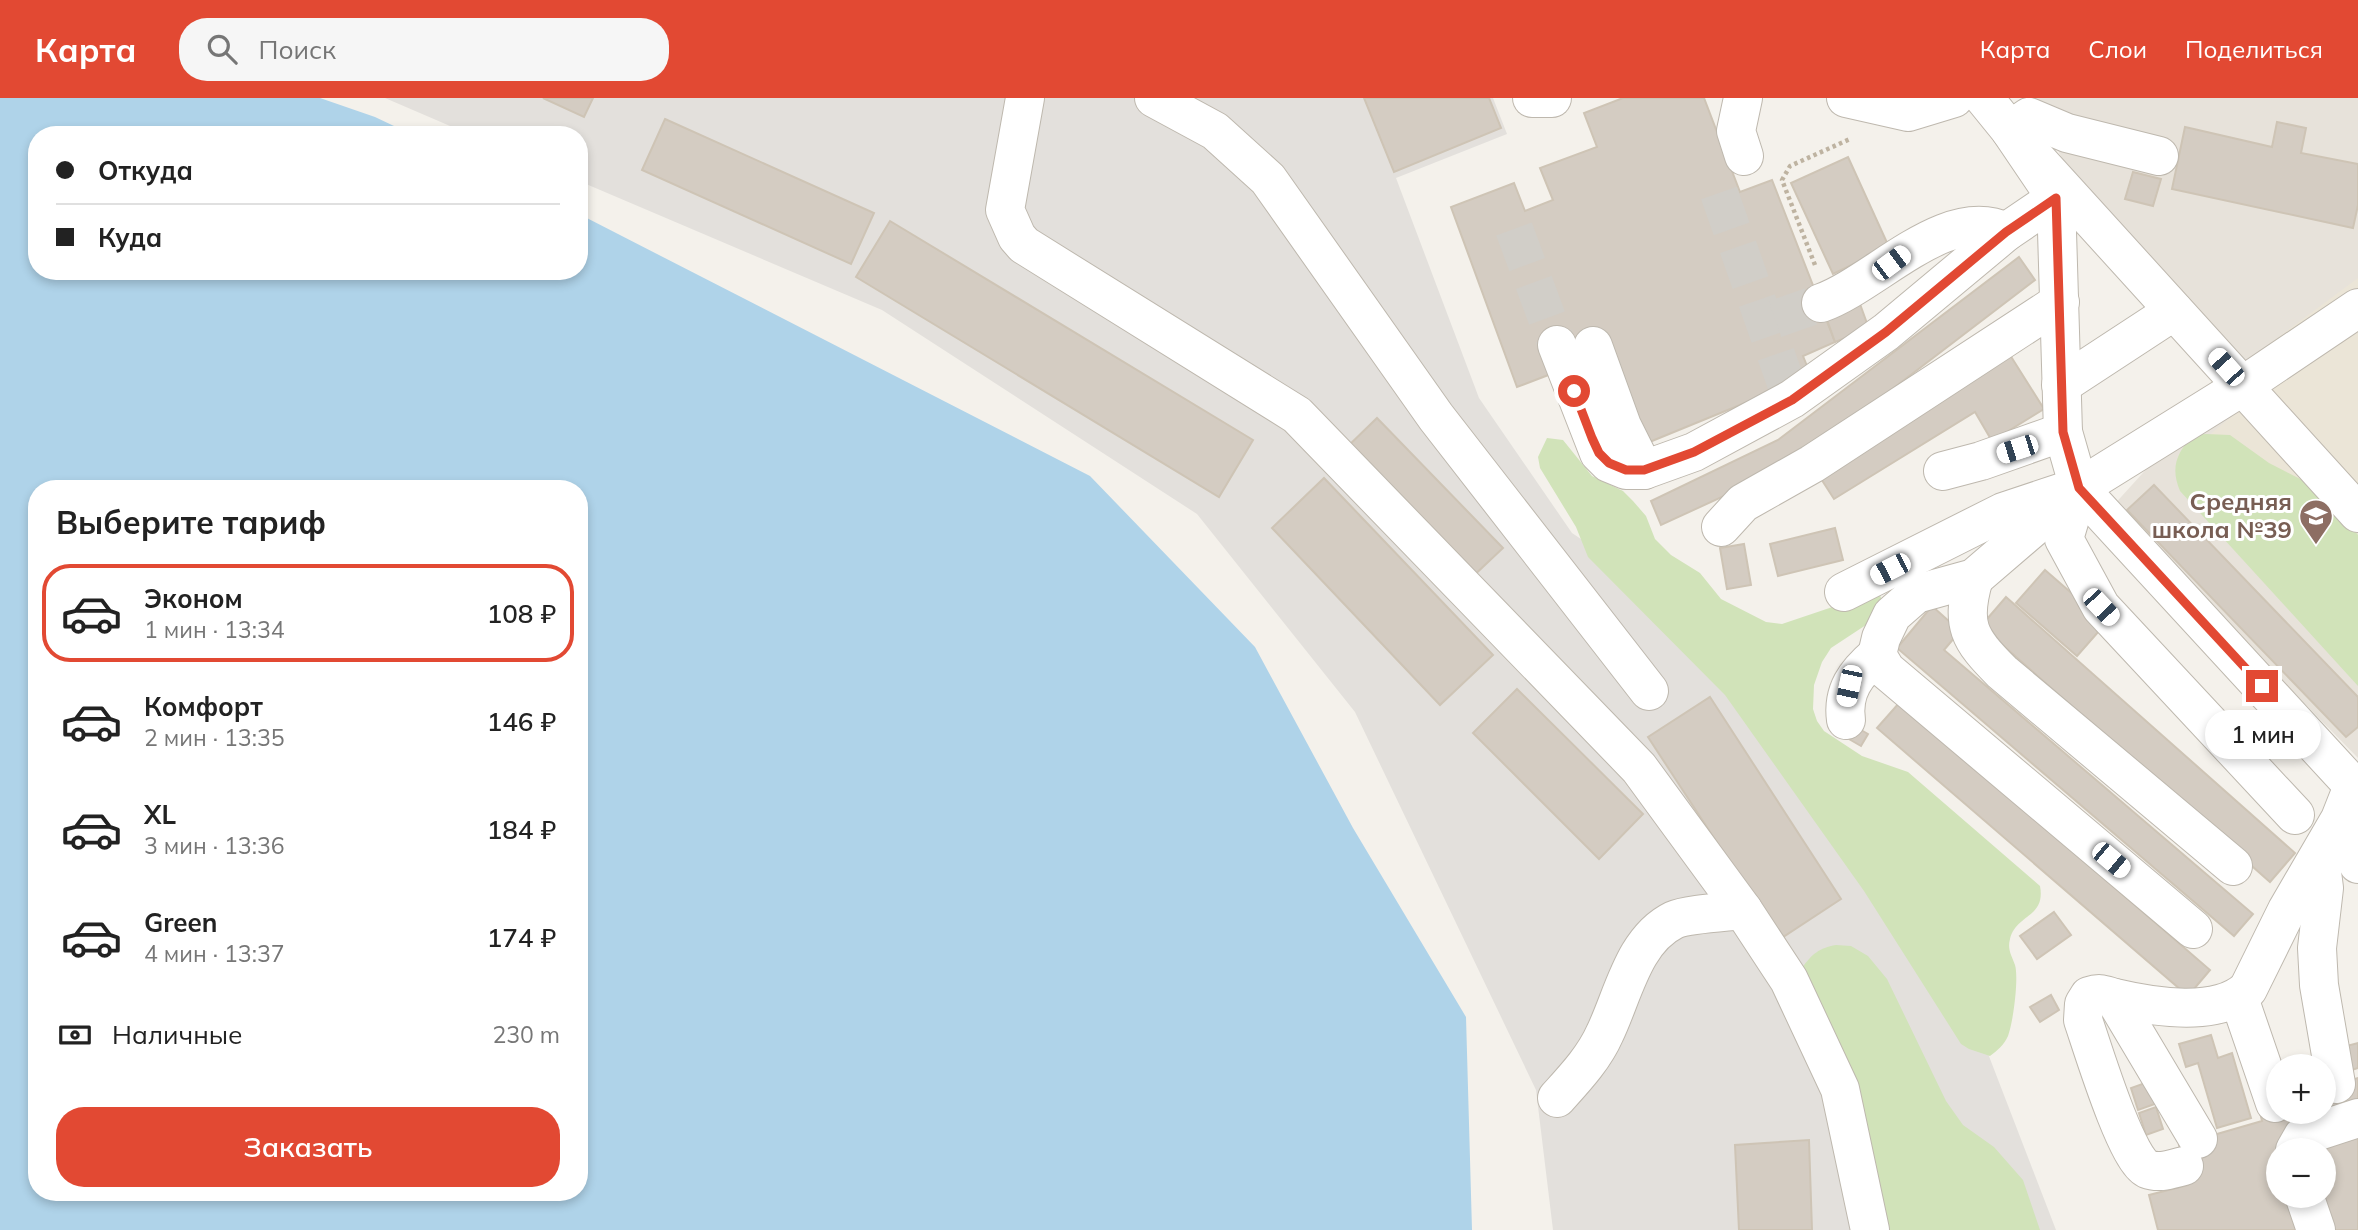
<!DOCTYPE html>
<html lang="ru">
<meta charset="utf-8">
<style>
:root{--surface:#fff;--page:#f6f6f6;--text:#222;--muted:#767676;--line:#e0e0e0;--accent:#e24933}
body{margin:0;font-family:Mulish,sans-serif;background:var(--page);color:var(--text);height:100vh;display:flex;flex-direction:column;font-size:26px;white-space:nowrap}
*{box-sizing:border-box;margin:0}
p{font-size:23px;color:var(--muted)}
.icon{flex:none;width:38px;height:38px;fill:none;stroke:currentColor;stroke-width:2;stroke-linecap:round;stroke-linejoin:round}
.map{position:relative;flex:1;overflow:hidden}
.drawer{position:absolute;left:28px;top:382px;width:560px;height:721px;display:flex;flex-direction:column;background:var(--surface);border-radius:28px;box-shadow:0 4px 10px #0003}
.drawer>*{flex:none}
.top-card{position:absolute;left:28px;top:28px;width:560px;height:154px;border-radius:28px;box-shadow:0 4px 10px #0003;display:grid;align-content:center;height:154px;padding:0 28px;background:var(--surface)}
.tools{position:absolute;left:2266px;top:956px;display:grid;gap:14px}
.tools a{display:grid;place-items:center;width:70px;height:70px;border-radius:50%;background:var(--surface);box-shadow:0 4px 10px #0003;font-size:35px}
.end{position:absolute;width:32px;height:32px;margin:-16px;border:9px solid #e24933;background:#fff;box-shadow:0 0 0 4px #fff}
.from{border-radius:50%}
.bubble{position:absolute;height:49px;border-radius:24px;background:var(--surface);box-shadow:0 4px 10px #0003;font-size:23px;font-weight:600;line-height:49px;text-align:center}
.car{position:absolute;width:21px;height:42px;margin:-21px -10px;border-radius:9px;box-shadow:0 0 5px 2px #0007;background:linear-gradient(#fff 24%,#345 0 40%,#fff 0 76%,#345 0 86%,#fff 0)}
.top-card b{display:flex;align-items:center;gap:24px;height:66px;font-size:26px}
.top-card b+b{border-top:2px solid var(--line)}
.top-card i{width:18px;height:18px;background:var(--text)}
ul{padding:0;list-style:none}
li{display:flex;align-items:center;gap:21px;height:98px;margin:0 14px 10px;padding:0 14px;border:4px solid transparent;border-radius:28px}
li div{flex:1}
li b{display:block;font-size:26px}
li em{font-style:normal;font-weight:600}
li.active{border-color:var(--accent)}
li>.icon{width:63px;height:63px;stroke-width:1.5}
h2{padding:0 28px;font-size:32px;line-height:84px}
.pay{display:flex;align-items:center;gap:18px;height:77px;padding:0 28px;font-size:26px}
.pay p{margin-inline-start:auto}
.primary-button{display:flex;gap:14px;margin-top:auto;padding:14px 28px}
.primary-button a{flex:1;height:80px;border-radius:28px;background:var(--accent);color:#fff;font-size:28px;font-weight:600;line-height:80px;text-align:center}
header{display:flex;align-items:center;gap:42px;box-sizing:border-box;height:98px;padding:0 35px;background:var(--accent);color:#fff}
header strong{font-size:33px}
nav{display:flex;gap:38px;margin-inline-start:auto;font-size:24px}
.search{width:490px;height:63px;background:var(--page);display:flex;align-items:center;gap:18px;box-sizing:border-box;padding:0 24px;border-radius:28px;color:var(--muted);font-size:26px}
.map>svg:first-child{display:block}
</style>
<header>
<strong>Карта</strong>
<div class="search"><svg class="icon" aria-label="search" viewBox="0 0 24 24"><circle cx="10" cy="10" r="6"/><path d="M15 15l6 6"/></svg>Поиск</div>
<nav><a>Карта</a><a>Слои</a><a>Поделиться</a></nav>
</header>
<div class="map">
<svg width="2358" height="1132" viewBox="0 0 2358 1132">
<rect width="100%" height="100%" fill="#f4f1eb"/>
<path fill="#e7e2da" d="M 2030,0 L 2358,0 L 2358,660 L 2112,409 L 2170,345 L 2253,277 L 2078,90 Z"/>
<path fill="#e3e0dc" d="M 385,0 L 1493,0 L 1507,36 L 1396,80 L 1479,300 L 1572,435 L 1648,486 L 1950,857 L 2056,1132 L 1553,1132 L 1536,992 L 1355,614 L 1197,416 L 882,212 L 579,83 L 579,37 L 471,37 Z"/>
<path fill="#ebe5d7" d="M 2358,180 L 2358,541 L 2189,354 L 2249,304 L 2245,264 Z"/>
<g fill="#d1e3b9">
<path d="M 2206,336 L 2230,337 L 2269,365 L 2320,391 L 2358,437 L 2358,588 L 2180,393 C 2170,369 2177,355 2193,337 Z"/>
<path d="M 1547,340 L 1563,342 L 1592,378 L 1623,393 L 1633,403 L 1646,418 L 1655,441 L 1671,457 L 1700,475 L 1721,501 L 1766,524 L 1782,526 L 1874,495 L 1880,497 L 1882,503 L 1872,523 L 1831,550 L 1822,564 L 1814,587 L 1813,611 L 1817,623 L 1824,633 L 1862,658 L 1908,674 L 2040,788 C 2046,820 2016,816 2010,841 C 2007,852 2012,858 2015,867 C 2019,880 2013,925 2008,938 C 2004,947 1997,953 1990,958 L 1969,951 L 1961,946 L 1864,793 L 1725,597 L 1588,459 L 1576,429 L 1540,370 L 1538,359 Z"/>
<path d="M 1836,847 L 1851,848 L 1868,858 L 1887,881 L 1946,1003 L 1963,1027 L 1994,1049 L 2023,1082 L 2040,1132 L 1879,1132 L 1802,870 C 1812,856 1819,850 1836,847 Z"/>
</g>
<path fill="#afd3e9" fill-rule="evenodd" d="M 0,0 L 320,0 L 375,19 L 413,37 L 37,37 L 37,173 L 579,173 L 579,116 L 1090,378 L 1255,549 L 1353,730 L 1466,919 L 1472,1132 L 0,1132 ZM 37,390 L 579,390 L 579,1094 L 37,1094 Z"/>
<g fill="#d4ccc2" stroke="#cec4b5" stroke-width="2" fill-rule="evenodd">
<path d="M 543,0 L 593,0 L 584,19 Z"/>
<path d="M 1364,0 L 1489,0 L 1501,30 L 1394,74 Z"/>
<path d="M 1623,0 L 1704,0 L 1740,94 L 1772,82 L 1835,244 L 1803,258 L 1811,278 L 1647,345 L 1551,276 L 1517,289 L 1451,109 L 1514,85 L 1525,113 L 1553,102 L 1540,70 L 1597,49 L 1584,15 Z"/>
<path d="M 665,21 L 874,115 L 851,166 L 642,72 Z"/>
<path d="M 2277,24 L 2306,30 L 2301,55 L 2358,66 L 2358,107 L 2353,130 L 2172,91 L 2185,29 L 2272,49 Z"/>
<path d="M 1848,59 L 1889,149 L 1833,176 L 1791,85 Z"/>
<path d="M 2133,74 L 2161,81 L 2153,108 L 2125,101 Z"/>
<path d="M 890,123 L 1253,342 L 1219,399 L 856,179 Z"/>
<path d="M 2019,159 L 2035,182 L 1806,357 L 1791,367 L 1661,427 L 1651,403 L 1778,342 Z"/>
<path d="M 1860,206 L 1869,231 L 1835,244 L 1826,219 Z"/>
<path d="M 2010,257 L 2044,311 L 1992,343 L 1975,314 L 1834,401 L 1818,376 Z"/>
<path d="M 1377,320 L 1503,450 L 1469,482 L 1344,352 Z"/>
<path d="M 1324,380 L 1493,557 L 1440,607 L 1272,430 Z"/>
<path d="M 2154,387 L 2358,599 L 2358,629 L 2346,639 L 2127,412 Z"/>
<path d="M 1835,430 L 1843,462 L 1778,478 L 1770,446 Z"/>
<path d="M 1744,446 L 1751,487 L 1727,491 L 1720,450 Z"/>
<path d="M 2045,472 L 2106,525 L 2077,558 L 2016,505 Z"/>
<path d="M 2006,499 L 2295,755 L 2270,784 L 1981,528 Z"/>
<path d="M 1932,508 L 1960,533 L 1944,552 L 2253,816 L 2234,838 L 1897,550 Z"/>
<path d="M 1517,591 L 1643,716 L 1599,761 L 1473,635 Z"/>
<path d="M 1710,599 L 1841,801 L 1780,841 L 1648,639 Z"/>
<path d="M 1900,604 L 2210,872 L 2188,898 L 1877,630 Z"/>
<path d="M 1849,625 L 1868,636 L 1861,648 L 1842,637 Z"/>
<path d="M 2054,814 L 2071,837 L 2037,861 L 2020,838 Z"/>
<path d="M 2051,897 L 2059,912 L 2040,924 L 2030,909 Z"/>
<path d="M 2211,937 L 2218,960 L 2232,955 L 2251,1020 L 2217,1030 L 2198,965 L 2186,969 L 2179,946 Z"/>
<path d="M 2358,945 L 2358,970 L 2349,973 L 2343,949 Z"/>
<path d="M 2358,980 L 2358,1132 L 2158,1132 L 2149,1097 L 2188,1087 L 2179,1047 L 2262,1023 L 2259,1010 L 2278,1013 L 2324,1013 L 2324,990 ZM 2278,1052 L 2324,1052 L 2324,1097 L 2278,1097 Z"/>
<path d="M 2148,984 L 2155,1006 L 2138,1012 L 2131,990 Z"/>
<path d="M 2156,1009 L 2163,1031 L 2146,1037 L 2139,1015 Z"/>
<path d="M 1809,1042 L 1812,1132 L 1739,1132 L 1735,1047 Z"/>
</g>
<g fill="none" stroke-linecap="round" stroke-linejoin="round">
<g stroke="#d1cec8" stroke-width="38" stroke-dasharray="38 19" stroke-linecap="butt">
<path d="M 1719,95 L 1787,288"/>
<path d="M 1514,131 L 1557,247"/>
<path d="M 1775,221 L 1821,205"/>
</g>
<g stroke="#beb8ae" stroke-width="40">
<g id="minor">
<path d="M 1025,0 L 1005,112 L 1017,139 L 1024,147 L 1297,317 L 1639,670 L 1743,812 L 1789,882 L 1840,991 L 1870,1132"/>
<path d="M 1154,0 L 1215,33 L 1268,81 L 1436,319 L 1649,593"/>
<path d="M 1532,0 L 1552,0"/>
<path d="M 1743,0 L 1736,33 L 1744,58"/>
<path d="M 1846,0 L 1908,14 L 1954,0"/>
<path d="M 1984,0 L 2010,32 L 2358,415"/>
<path d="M 2159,58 L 2067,35 L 2029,19 L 2010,32 L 2056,100 L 2063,334 L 2079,390 L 2358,693"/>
<path d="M 1821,205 C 1875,186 1947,105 2006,134"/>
<path d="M 1557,247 L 1599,355 L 1609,365 L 1626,372 L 1644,372 L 1694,354 L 1792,301 L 1886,234 L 2006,134 L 2056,100"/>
<path d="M 1593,248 L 1622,328 L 1644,372"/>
<path d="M 2061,287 L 2174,213"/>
<path d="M 1943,373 L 1981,363 L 2063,334"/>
<path d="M 2079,390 L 2064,441 L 2101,509 L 2295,717"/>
<path d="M 1721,429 L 1743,405 L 1812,366 L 2060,204"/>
<path d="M 1974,480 C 1960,527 1969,541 2002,574 L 2233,768"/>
<path d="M 1844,494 L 2003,414 L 2063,394"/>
<path d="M 1846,622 C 1842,593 1856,575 1877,557"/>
<path d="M 2353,697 L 2358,766"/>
<path d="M 2320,759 L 2324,790 L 2317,850 L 2319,887 L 2336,986"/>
<path d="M 2193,831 L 1886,572 L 1877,557 L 1881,540 L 1892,517 L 1916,496 L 1974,480 L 2079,390 L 2235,293 L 2358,210"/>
<path d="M 2114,900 L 2198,1041"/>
<path d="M 2239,900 L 2275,1005"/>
<path d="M 1557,1000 C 1575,980 1594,960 1605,935 C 1623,898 1633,842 1674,822 C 1687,816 1727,814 1743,812"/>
<path d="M 2295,1052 L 2303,1038 L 2358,1020"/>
<path d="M 2184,1068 C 2171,1071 2160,1076 2147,1071 C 2126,1061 2092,948 2083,922 L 2084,906 L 2089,898 C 2101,894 2104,897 2115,900 C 2153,909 2218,920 2248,891 L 2287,812 L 2340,721 L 2353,688"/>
<path d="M 2304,1097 L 2316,1132"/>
</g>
</g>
<path stroke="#beb3a1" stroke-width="4.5" stroke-dasharray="3.5 3.5" stroke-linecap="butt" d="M 1815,167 L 1782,82 L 1790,68 L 1850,41"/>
<use href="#minor" stroke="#fff" stroke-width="38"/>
</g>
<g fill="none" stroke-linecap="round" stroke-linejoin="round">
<path stroke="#e24933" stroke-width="9" d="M 1574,293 L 1592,340 L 1599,355 L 1609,365 L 1626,372 L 1644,372 L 1694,354 L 1792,302 L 1886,234 L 2006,134 L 2056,100 L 2063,334 L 2079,390 L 2262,588"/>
</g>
<defs>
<g id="school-pin" transform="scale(1.75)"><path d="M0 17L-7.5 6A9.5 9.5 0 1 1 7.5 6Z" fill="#8d6e63" stroke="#fff"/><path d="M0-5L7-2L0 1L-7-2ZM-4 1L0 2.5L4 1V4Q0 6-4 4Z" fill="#fff"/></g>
</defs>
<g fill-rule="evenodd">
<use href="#school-pin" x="2316" y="418"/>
</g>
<g text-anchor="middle" stroke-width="6" stroke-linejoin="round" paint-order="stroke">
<g font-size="24" font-weight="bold" fill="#785e54" stroke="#fff" text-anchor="end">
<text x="2292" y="412">Средняя<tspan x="2292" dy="28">школа №39</tspan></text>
</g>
</g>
</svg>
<div class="tools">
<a>+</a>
<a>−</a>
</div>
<i class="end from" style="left:1574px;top:293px"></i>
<i class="end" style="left:2262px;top:588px"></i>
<div class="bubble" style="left:2205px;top:612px;width:116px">1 мин</div>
<i class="car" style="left:1891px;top:165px;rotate:53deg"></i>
<i class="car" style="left:2226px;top:269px;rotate:318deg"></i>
<i class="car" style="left:2017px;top:351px;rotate:252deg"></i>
<i class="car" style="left:1890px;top:471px;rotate:243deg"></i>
<i class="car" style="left:2101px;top:509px;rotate:137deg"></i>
<i class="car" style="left:1849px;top:588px;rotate:192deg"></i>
<i class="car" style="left:2111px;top:762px;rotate:130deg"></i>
<div class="top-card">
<b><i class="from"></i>Откуда</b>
<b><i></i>Куда</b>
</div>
<section class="drawer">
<h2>Выберите тариф</h2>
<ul>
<li class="active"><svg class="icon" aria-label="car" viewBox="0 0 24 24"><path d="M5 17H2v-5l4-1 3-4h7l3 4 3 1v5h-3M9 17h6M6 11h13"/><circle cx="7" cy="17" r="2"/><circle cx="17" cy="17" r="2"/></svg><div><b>Эконом</b><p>1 мин · 13:34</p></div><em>108 ₽</em></li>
<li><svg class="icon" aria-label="car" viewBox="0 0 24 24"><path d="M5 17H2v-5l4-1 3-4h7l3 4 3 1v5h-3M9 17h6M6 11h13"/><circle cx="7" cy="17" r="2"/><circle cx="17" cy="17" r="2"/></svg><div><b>Комфорт</b><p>2 мин · 13:35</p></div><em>146 ₽</em></li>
<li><svg class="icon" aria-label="car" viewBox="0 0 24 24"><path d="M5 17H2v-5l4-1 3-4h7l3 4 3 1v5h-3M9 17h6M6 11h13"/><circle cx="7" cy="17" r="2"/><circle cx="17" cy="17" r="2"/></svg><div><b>XL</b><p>3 мин · 13:36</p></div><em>184 ₽</em></li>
<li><svg class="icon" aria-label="car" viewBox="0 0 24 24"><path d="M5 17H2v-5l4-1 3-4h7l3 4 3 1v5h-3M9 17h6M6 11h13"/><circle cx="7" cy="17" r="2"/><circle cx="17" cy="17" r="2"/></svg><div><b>Green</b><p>4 мин · 13:37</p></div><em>174 ₽</em></li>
</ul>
<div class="pay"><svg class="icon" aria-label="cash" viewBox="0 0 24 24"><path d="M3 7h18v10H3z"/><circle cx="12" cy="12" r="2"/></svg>Наличные<p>230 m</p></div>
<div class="primary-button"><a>Заказать</a></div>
</section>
</div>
